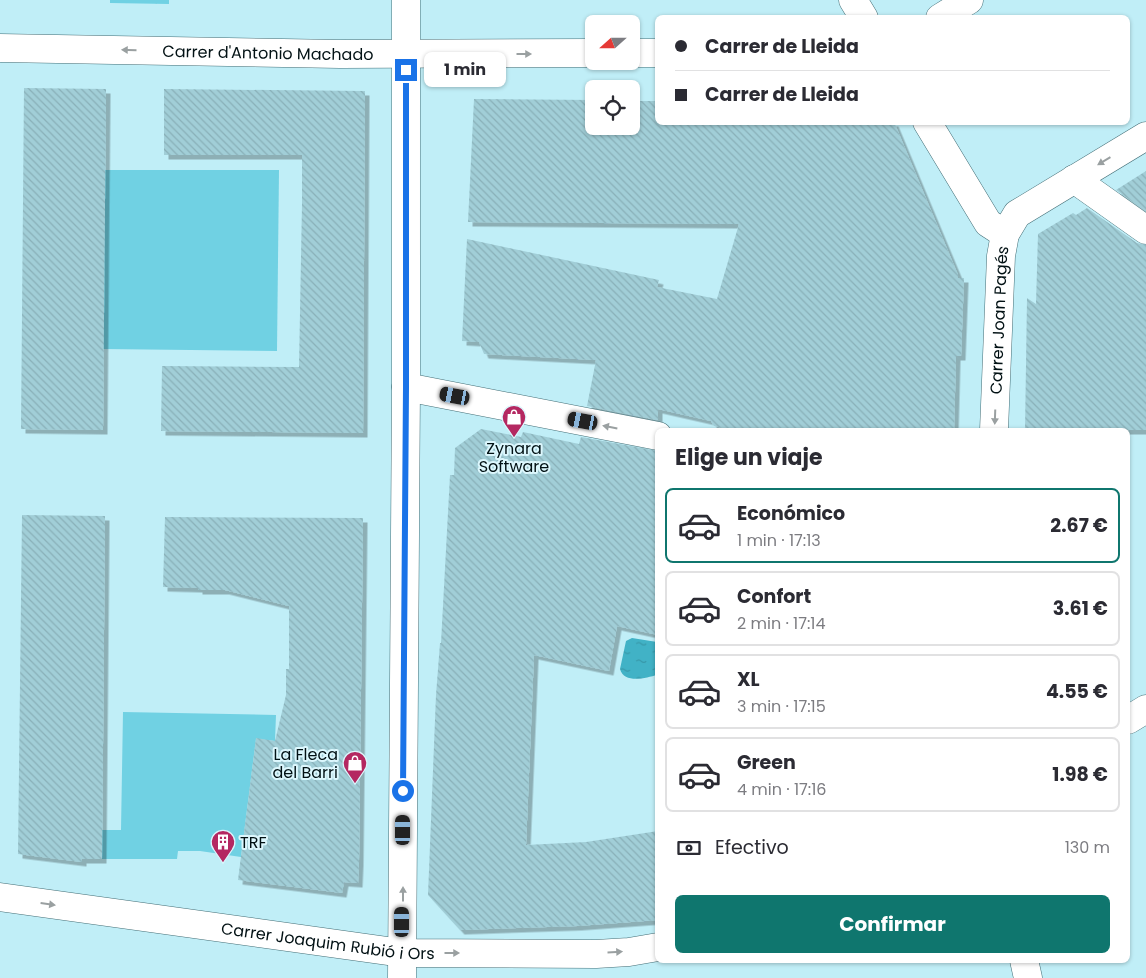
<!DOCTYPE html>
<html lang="es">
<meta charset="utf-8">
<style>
:root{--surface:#fff;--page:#f7f7f7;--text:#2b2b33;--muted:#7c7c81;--line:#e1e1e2;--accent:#0f766e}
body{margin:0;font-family:Poppins,sans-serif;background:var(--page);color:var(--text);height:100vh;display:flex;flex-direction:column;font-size:19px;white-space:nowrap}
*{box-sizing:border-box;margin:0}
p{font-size:16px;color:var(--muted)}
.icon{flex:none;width:28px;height:28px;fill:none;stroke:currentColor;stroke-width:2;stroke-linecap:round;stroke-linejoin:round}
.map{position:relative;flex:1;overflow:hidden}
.drawer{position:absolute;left:655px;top:428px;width:475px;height:535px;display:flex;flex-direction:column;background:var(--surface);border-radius:8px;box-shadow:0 1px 4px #0004}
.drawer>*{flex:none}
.hud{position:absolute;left:655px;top:15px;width:475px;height:110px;border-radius:8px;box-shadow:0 1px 4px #0004;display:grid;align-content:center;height:110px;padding:0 20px;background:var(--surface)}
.needle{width:32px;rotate:249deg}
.controls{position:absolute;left:585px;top:15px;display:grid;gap:10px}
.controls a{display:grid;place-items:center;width:55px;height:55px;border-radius:8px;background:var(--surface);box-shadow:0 1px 4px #0004;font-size:25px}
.end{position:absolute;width:22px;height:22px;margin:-11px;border:6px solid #1a73e8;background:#fff;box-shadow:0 0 0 2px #fff}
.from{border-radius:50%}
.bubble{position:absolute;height:35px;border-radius:8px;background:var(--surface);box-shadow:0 1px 4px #0004;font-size:16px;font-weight:700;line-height:35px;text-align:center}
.car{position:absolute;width:15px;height:30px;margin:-15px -8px;border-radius:6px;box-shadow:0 0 4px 1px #0007;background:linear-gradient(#222 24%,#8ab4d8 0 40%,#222 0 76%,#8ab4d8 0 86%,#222 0)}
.hud b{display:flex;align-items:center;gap:18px;height:48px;font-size:19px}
.hud b+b{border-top:1px solid var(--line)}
.hud i{width:12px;height:12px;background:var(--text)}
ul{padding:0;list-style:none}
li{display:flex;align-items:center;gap:15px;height:75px;margin:0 10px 8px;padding:0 10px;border:2px solid var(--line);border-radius:8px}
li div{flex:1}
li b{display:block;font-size:19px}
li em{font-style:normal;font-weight:700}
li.current{border-color:var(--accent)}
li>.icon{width:45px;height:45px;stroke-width:1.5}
h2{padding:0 20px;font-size:22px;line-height:60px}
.pay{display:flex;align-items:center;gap:12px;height:55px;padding:0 20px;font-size:19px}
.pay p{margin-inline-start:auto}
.cta{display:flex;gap:10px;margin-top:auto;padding:10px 20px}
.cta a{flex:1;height:58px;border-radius:8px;background:var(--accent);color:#fff;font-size:20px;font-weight:700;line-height:58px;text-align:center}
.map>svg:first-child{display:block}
</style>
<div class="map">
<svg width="1146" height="978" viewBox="0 0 1146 978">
<defs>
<pattern id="grass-tufts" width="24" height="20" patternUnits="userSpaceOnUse" patternTransform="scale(1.25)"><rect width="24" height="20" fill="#70d1e3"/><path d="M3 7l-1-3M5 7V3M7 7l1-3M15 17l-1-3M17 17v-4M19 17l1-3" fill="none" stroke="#5fb2c2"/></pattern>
<pattern id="water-ripples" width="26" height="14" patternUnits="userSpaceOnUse" patternTransform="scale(1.25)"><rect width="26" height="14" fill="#41b2c6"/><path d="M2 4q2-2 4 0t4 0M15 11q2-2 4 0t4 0" fill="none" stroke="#3798a9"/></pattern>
<pattern id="building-back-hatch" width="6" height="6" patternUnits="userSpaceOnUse" patternTransform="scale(1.25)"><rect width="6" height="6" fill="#a1ced7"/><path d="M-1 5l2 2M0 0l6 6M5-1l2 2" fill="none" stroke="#89b0b8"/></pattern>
<filter id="shadow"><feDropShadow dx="4.5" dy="4.5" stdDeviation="0" flood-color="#0004"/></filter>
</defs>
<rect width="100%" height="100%" fill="#c0eef7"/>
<path fill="url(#grass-tufts)" d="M 110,0 L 169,0 L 169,4 L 110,3 Z"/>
<g fill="#70d1e3">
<path d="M 105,170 L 279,170 L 277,351 L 103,349 Z"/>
<path d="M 123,712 L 276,715 L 275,741 L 256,739 L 241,857 L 200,851 L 178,851 L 177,859 L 102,859 L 102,830 L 121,830 Z"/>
</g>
<path fill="url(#water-ripples)" d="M 632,638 L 657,642 L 657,675 C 646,678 624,684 620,669 L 626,641 Z"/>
<g fill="url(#building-back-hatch)" filter="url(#shadow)">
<path d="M 24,88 L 106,89 L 103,430 L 21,429 Z"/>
<path d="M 164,89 L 365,91 L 363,433 L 161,431 L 162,366 L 299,367 L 302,204 L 302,155 L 164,155 Z"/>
<path d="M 474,99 L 594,100 L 594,126 L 631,126 L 631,101 L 658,101 L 658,122 L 894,122 L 958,275 L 958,278 L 964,278 L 961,356 L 956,356 L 954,430 L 733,430 L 714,426 L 711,421 L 658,409 L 658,420 L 587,406 L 596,360 L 484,354 L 479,342 L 462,341 L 467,239 L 659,280 L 657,287 L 717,299 L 739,224 L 468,222 Z"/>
<path d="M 1146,171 L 1146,211 L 1116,190 Z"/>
<path d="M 1087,208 L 1137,243 L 1146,245 L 1146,430 L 1025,430 L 1027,298 L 1036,304 L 1038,234 L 1073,213 L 1076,215 Z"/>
<path d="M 481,429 L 521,437 L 523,432 L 579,444 L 581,437 L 658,451 L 658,635 L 617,626 L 609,671 L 534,655 L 526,845 L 586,842 L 658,831 L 658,920 L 577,926 L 460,930 L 428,895 L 436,695 L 440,643 L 441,643 L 450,475 L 454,475 L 455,448 Z"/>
<path d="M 22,515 L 105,516 L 102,859 L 82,859 L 82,862 L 18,854 Z"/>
<path d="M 165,517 L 363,518 L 359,861 L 358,883 L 344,882 L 342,893 L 238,880 L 256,738 L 275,741 L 286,695 L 286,669 L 289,669 L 289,606 L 225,590 L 198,590 L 198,588 L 163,587 Z"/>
</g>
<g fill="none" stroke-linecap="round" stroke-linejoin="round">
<g stroke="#436e76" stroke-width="29">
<g id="pedestrian">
<path d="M 853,0 L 864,18"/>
<path d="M 406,54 L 406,0"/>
<path d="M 927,122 L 988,223 L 1005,234"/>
</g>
</g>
<g stroke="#436e76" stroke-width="29">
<g id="minor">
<path d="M 940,18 L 969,0"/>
<path id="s1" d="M 0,48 L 340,54 L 594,53"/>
<path d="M 631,53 L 658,53"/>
<path d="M 1074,179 L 1146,230"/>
<path d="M 406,387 L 658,436"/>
<path id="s2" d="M 994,430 L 1001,256 L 1005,234 L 1017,214 L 1146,136"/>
<path d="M 1128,720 L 1146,709"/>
<path id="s3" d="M 0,897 L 402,953 L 596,954 L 629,952 L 658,947"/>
<path d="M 1024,960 L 1028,978"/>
<path d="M 402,978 L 406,387 L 406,54"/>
</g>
</g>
<use href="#pedestrian" stroke="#fff" stroke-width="28"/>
<use href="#minor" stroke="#fff" stroke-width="28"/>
</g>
<defs><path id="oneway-solid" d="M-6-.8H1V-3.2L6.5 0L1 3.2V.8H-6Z" transform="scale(1.25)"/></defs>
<g fill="#9aa0a1">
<use href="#oneway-solid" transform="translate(129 50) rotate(-179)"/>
<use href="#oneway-solid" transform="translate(524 54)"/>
<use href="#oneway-solid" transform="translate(1104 161) rotate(149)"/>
<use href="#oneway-solid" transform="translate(995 417) rotate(92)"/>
<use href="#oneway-solid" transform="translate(610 427) rotate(-169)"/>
<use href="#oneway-solid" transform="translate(403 894) rotate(-90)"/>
<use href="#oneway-solid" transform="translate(48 904) rotate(8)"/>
<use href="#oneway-solid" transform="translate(615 952) rotate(-3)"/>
<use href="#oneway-solid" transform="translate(452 953)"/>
</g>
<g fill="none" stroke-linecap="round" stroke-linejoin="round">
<path stroke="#1a73e8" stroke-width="6" d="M 403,791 L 406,387 L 406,70"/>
</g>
<defs>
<g id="shop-pin" transform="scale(1.25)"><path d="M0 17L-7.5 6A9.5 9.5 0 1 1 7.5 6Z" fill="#b42861" stroke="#dcf7fd"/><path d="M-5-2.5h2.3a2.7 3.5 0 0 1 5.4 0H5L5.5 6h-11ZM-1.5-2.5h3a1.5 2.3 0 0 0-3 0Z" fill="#fff"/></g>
<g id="building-pin" transform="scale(1.25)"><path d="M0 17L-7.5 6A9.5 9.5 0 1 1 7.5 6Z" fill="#b42861" stroke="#dcf7fd"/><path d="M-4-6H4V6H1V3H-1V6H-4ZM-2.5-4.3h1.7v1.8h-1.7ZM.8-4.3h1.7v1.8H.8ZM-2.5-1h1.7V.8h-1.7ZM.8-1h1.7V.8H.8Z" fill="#fff"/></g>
</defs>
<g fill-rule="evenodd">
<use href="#shop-pin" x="514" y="417"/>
<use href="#shop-pin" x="355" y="763"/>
<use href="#building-pin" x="223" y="842"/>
</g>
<g text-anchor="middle" stroke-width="4" stroke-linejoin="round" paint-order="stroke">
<g font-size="16" fill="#021114" stroke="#dcf7fd">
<text dy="6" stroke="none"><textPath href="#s1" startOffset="268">Carrer d'Antonio Machado</textPath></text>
<text dy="6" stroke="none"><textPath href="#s2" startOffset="110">Carrer Joan Pagés</textPath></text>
<text dy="6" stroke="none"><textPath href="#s3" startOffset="331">Carrer Joaquim Rubió i Ors</textPath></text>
</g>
<g font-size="16" fill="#021114" stroke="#dcf7fd">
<text x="514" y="454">Zynara<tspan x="514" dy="18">Software</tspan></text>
<text x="338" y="760" text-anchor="end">La Fleca<tspan x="338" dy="18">del Barri</tspan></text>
<text x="240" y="848" text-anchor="start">TRF</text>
</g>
</g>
</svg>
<div class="controls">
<a><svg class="needle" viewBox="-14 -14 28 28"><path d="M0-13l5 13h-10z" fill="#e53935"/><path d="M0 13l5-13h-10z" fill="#7c7c81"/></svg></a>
<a><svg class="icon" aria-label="locate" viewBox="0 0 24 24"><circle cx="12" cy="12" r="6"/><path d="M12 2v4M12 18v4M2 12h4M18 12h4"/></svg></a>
</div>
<i class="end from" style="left:403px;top:791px"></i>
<i class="end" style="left:406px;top:70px"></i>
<div class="bubble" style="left:424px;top:52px;width:82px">1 min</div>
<i class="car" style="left:455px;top:396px;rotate:281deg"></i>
<i class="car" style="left:583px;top:421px;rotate:281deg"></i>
<i class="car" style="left:403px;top:830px;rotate:0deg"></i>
<i class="car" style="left:402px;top:922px;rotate:0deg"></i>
<div class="hud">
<b><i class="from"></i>Carrer de Lleida</b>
<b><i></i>Carrer de Lleida</b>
</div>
<section class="drawer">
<h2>Elige un viaje</h2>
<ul>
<li class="current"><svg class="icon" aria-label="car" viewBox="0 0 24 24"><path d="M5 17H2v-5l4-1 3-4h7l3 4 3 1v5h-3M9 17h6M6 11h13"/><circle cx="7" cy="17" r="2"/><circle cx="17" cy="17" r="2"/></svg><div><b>Económico</b><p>1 min · 17:13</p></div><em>2.67 €</em></li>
<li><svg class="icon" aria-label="car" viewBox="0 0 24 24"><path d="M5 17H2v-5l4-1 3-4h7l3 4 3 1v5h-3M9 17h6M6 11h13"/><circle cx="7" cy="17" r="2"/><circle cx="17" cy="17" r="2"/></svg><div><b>Confort</b><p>2 min · 17:14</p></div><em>3.61 €</em></li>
<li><svg class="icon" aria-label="car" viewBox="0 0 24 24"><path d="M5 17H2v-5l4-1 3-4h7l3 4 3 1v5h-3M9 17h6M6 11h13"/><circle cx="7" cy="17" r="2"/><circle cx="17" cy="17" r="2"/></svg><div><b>XL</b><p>3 min · 17:15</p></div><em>4.55 €</em></li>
<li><svg class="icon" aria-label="car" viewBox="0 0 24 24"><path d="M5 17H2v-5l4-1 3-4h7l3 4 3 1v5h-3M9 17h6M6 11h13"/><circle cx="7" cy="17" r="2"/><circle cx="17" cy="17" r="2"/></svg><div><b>Green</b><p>4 min · 17:16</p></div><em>1.98 €</em></li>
</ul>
<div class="pay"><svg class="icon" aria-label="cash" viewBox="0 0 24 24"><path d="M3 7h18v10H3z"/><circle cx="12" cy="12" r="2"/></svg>Efectivo<p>130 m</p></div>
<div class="cta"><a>Confirmar</a></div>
</section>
</div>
